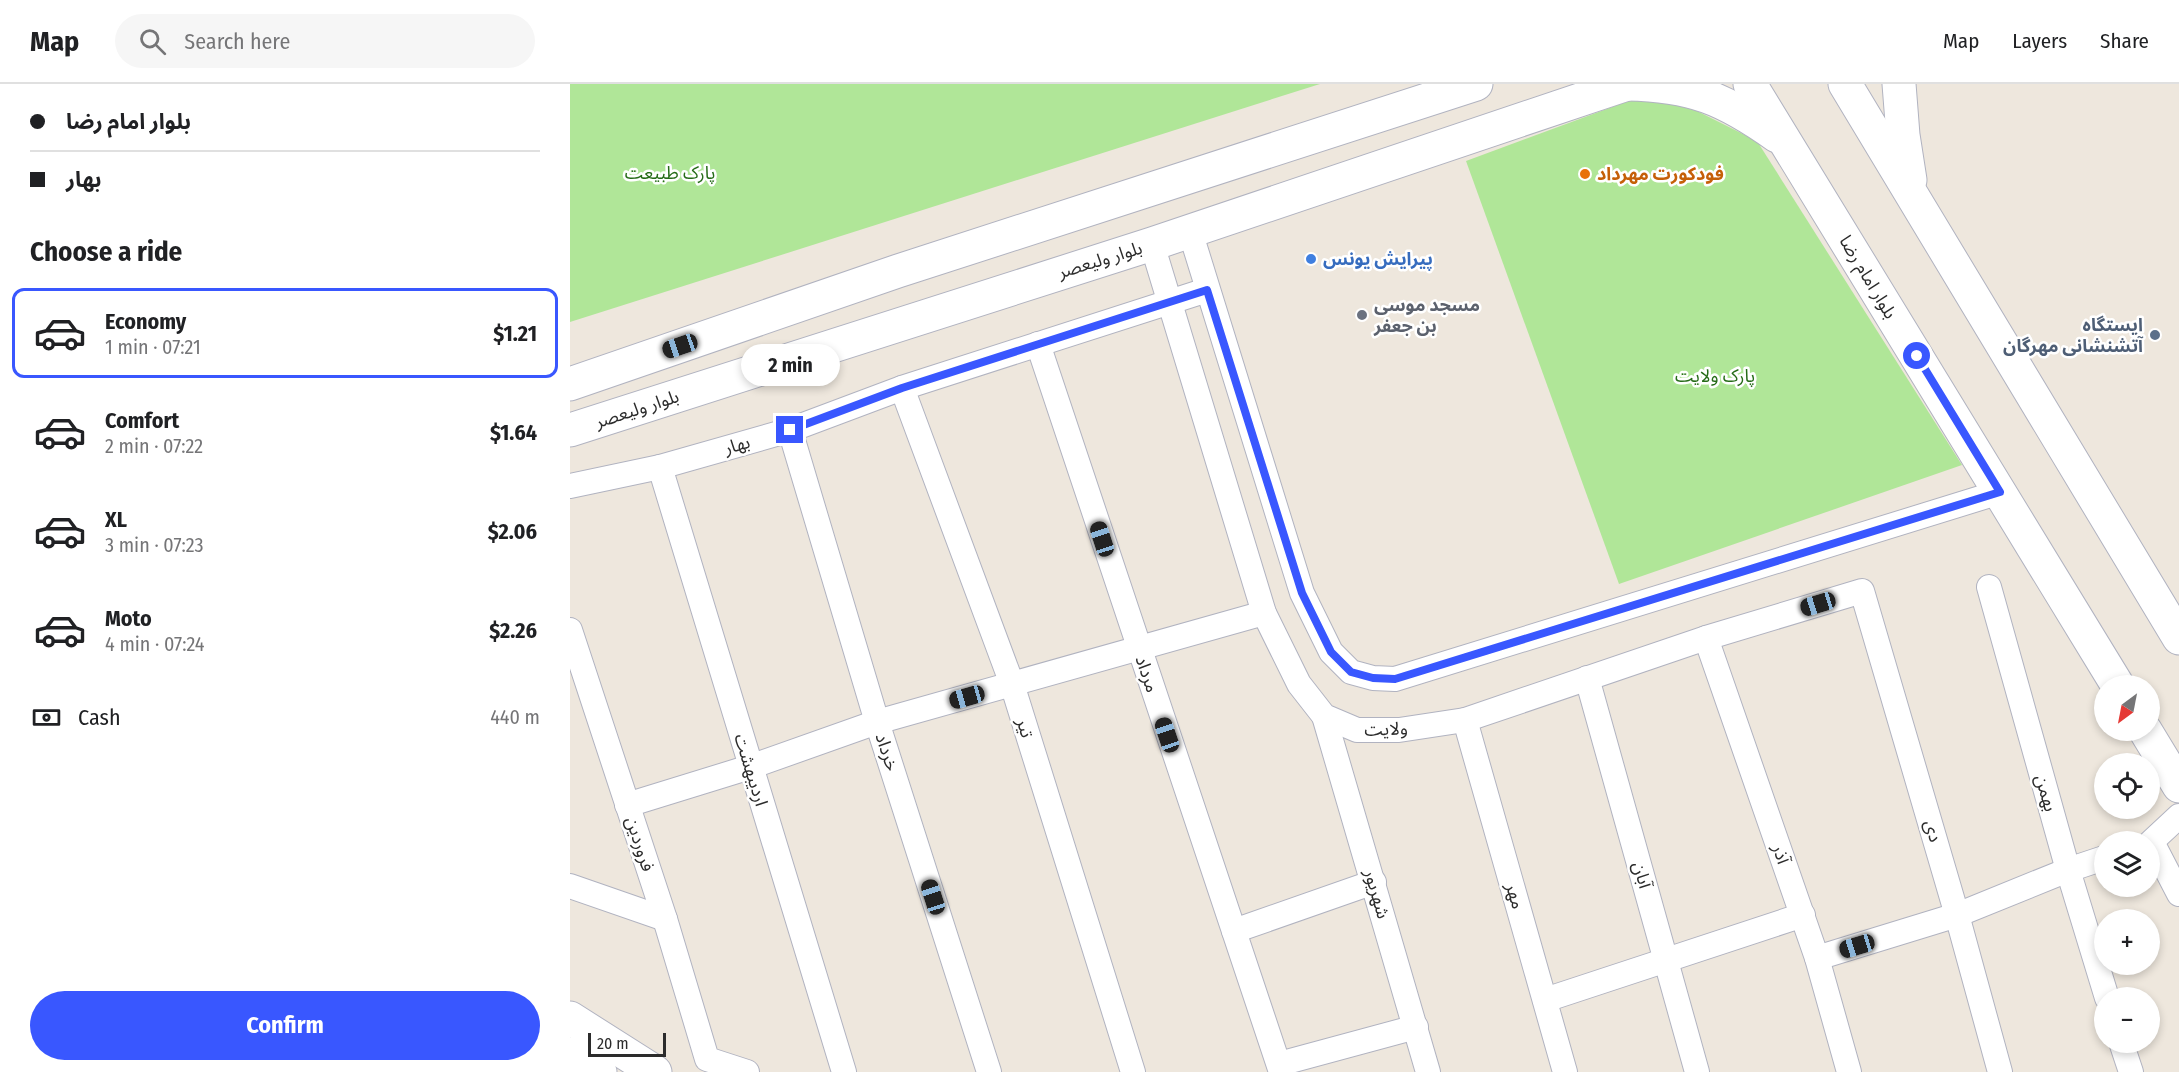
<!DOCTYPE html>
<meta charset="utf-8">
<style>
:root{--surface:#fff;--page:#f6f6f6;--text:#202124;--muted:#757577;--line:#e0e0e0;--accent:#3957ff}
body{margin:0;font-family:"Fira Sans Condensed","Noto Sans Arabic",sans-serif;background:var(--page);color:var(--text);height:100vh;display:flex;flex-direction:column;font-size:22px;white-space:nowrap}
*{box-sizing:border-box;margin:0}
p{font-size:20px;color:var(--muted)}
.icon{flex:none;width:33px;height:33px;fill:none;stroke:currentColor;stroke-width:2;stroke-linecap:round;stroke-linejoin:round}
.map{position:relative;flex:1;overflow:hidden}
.panel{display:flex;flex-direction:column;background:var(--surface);width:570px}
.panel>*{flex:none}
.hud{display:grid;align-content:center;height:132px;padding:0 30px;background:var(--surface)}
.needle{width:39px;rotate:212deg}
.fabs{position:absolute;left:1524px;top:591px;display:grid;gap:12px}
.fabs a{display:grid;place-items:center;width:66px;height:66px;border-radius:50%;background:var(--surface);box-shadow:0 3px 9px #0003;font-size:30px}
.scale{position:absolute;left:18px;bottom:15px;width:78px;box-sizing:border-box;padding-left:6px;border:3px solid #2c2c2c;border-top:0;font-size:16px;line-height:21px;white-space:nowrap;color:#2c2c2c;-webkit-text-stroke:4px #fff;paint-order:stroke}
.end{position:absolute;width:27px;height:27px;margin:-14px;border:8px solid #3957ff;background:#fff;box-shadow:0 0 0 3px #fff}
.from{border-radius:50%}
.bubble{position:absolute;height:42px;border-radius:21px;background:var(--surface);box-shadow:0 3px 9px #0003;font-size:20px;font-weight:700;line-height:42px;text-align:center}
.car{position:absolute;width:18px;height:36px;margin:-18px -9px;border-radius:8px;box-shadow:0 0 4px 2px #0007;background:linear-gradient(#222 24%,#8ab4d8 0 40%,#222 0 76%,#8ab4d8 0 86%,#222 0)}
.hud b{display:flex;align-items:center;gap:21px;height:57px;font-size:22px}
.hud b+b{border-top:2px solid var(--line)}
.hud i{width:15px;height:15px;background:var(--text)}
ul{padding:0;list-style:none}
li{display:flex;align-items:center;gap:18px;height:90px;margin:0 12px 9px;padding:0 18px;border:3px solid transparent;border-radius:12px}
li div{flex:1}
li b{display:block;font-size:22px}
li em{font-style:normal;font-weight:700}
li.on{border-color:var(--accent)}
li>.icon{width:54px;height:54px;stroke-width:1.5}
h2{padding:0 30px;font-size:27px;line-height:72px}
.pay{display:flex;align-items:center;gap:15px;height:66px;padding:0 30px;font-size:22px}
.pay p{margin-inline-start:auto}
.action{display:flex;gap:12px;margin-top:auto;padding:12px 30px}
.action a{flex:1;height:69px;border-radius:36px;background:var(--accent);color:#fff;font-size:24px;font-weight:700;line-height:69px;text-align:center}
header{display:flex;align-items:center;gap:36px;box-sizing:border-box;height:84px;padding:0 30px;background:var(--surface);border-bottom:2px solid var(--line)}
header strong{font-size:28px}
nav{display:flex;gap:33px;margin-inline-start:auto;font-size:21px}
.search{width:420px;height:54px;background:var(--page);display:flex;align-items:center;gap:15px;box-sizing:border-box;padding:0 21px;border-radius:33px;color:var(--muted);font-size:22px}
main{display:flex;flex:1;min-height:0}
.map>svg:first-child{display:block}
</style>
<header>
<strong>Map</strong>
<div class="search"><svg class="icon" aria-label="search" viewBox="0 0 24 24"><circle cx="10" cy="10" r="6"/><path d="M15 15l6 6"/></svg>Search here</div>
<nav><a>Map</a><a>Layers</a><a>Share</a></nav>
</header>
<main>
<section class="panel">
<div class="hud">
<b><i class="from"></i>بلوار امام رضا</b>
<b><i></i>بهار</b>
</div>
<h2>Choose a ride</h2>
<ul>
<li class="on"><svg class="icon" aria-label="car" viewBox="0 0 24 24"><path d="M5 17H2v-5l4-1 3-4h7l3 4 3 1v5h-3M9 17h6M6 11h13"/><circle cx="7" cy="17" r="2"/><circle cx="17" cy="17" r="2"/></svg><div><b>Economy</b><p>1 min · 07:21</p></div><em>$1.21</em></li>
<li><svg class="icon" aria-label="car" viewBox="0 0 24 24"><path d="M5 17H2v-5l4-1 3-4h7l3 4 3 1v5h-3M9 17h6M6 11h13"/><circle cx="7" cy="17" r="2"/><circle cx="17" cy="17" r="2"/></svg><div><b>Comfort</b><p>2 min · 07:22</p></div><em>$1.64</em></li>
<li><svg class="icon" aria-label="car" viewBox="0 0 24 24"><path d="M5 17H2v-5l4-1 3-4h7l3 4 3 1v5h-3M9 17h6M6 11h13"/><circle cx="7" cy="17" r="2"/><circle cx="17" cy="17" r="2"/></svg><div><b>XL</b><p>3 min · 07:23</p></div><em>$2.06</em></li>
<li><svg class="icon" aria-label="car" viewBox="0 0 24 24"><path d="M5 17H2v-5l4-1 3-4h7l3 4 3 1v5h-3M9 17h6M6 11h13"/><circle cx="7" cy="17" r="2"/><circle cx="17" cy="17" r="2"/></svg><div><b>Moto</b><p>4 min · 07:24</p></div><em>$2.26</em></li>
</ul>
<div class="pay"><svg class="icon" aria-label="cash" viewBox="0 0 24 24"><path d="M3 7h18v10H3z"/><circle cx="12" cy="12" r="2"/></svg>Cash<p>440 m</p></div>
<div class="action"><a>Confirm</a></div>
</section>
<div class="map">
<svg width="1609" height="988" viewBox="0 0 1609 988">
<rect width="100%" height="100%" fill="#eee7dd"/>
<g fill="#b0e698">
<path d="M 0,0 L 750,0 L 0,238 Z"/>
<path d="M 1072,12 L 1127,27 L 1187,57 L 1392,381 L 1049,500 L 896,77 Z"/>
</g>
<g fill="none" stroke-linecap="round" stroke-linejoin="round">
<g stroke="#b1b3c0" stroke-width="26">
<g id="minor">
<path d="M 620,147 L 732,509 L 761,568 L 781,588 L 803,594 L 825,595 L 1430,408"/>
<path d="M 582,160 L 694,529 L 729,600 L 754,632 L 787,646 L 829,646 L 895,636 L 1136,554 L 1292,507 L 1387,831 L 1430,988"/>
<path d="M 468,260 L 711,988"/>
<path d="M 332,304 L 442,600 L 563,988"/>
<path d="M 220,346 L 307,638 L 419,988"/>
<path d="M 90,383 L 274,988"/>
<path d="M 0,402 L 90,383 L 220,346 L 332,304 L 637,206"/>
<path d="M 1419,503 L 1498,786 L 1537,914"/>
<path d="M 0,546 L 95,835 L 137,975 L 177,988"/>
<path d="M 1136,554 L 1247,874 L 1279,988"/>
<path d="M 1017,594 L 1127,988"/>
<path d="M 754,632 L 858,988"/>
<path d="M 895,636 L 995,988"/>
<path d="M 57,721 L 180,683 L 307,638 L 694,529"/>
<path d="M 1582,758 L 1609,810"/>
<path d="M 1580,759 L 1609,732"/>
<path d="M 0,802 L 95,835"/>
<path d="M 664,847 L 804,798"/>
<path d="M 1247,874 L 1387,831 L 1498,786 L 1534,774"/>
<path d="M 975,916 L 1233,831"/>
<path d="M 1551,958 L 1561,988"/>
<path d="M 709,980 L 846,943"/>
</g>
</g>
<g stroke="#b1b3c0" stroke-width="35">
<g id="secondary">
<path d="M 1057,0 C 1122,1 1155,15 1207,52"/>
<path d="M 1180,0 L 1548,602"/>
<path d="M 1275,0 L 1609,554"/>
<path d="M 1329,0 L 1333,51 L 1340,96"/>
<path d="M 0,300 L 328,187 L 906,0"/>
<path d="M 0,346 L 582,160 L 1057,0"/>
<path d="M 1575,646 L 1609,702"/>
<path d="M 0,934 L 85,988"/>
<path d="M 0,970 L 30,988"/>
</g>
</g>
<use href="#minor" stroke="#fff" stroke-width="24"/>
<use href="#secondary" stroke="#fff" stroke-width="33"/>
</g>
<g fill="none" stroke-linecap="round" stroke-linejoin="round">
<path stroke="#3957ff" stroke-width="8" d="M 220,346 L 332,304 L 637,206 L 732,509 L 761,568 L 781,588 L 803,594 L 825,595 L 1430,408 L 1347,272"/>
</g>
<circle fill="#e8710a" stroke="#fff" stroke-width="2" cx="1015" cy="90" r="6"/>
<circle fill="#3f7fe0" stroke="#fff" stroke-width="2" cx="741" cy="175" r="6"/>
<circle fill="#6b7280" stroke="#fff" stroke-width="2" cx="792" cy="231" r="6"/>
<circle fill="#5c6f8a" stroke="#fff" stroke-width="2" cx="1585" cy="251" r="6"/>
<g text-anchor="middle" stroke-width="5" stroke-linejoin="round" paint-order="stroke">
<g font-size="18" fill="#266c18" stroke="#fff">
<text x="100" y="95">پارک طبیعت</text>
<text x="1145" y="298">پارک ولایت</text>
</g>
<g font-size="18" font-weight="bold" fill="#c56008" stroke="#fff" text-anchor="start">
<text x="1027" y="96">فودکورت مهرداد</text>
</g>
<g font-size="18" font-weight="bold" fill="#366cbe" stroke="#fff" text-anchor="start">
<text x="753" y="181">پیرایش یونس</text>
</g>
<g font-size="18" fill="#2c2c2c" stroke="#fff">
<text transform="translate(530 176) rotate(-17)" y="6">بلوار ولیعصر</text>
<text transform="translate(1298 193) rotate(59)" y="6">بلوار امام رضا</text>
<text transform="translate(67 325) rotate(-18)" y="6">بلوار ولیعصر</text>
<text transform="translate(167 361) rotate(-16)" y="6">بهار</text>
<text transform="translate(577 590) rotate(71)" y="6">مرداد</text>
<text transform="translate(455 644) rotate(73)" y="6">تیر</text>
<text transform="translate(816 645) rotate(-2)" y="6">ولایت</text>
<text transform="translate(317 668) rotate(72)" y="6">خرداد</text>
<text transform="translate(181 686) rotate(73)" y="6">اردیبهشت</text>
<text transform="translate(1476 709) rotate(74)" y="6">بهمن</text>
<text transform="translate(1363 747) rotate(74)" y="6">دی</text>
<text transform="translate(70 760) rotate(72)" y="6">فروردین</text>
<text transform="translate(1211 770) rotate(71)" y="6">آذر</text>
<text transform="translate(1072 791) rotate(74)" y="6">آبان</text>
<text transform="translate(807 810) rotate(74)" y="6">شهریور</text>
<text transform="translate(945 812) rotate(74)" y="6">مهر</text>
</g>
<g font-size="18" font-weight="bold" fill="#5b616d" stroke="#fff" text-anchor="start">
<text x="804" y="227">مسجد موسی<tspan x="804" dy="21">بن جعفر</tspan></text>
</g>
<g font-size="18" font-weight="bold" fill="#4e5e75" stroke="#fff" text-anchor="end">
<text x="1573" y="247">ایستگاه<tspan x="1573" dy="21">آتشنشانی مهرگان</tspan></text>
</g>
</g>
</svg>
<div class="fabs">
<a><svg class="needle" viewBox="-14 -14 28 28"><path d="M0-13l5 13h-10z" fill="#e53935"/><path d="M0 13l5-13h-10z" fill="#757577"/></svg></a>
<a><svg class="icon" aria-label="locate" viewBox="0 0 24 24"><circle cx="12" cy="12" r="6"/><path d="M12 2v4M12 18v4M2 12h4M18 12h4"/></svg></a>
<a><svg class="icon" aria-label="layers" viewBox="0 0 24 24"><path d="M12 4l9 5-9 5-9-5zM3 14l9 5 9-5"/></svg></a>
<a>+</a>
<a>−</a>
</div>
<div class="scale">20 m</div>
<i class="end from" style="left:1347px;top:272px"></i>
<i class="end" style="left:220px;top:346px"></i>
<div class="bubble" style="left:171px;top:260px;width:99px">2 min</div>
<i class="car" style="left:110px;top:262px;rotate:251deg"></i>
<i class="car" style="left:532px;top:455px;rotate:342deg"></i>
<i class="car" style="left:1248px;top:520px;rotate:253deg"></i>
<i class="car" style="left:397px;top:613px;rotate:254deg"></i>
<i class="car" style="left:597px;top:651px;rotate:341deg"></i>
<i class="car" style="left:363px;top:813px;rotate:342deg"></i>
<i class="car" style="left:1287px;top:862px;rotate:253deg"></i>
</div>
</main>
